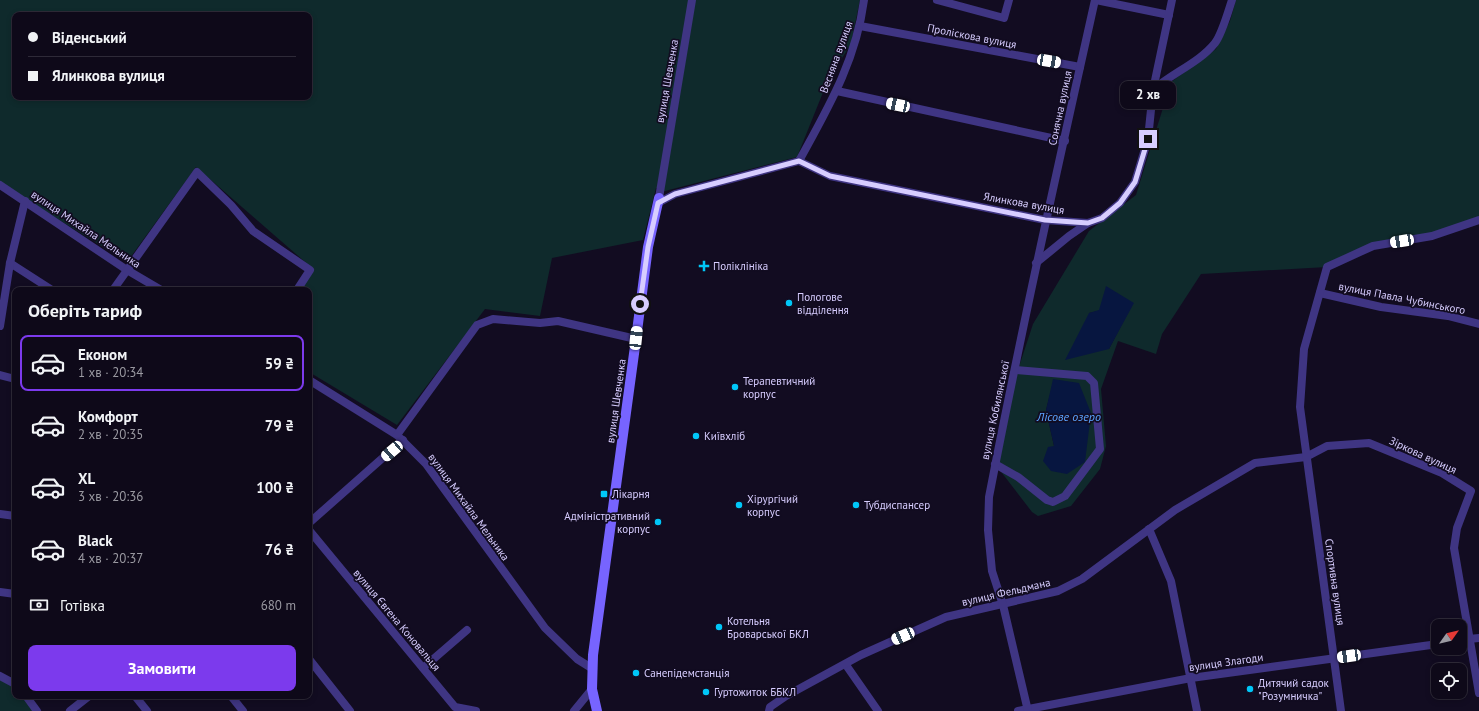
<!DOCTYPE html>
<html lang="uk">
<meta charset="utf-8">
<style>
:root{--surface:#0e0919;--page:#1c1726;--text:#f1f3f6;--muted:#9b9aa2;--line:#2e2a38;--accent:#7c3aed}
body{margin:0;font-family:"PT Sans",sans-serif;background:var(--page);color:var(--text);height:100vh;display:flex;flex-direction:column;font-size:15px;white-space:nowrap}
*{box-sizing:border-box;margin:0}
p{font-size:13px;color:var(--muted)}
.icon{flex:none;width:22px;height:22px;fill:none;stroke:currentColor;stroke-width:2;stroke-linecap:round;stroke-linejoin:round}
.map{position:relative;flex:1;overflow:hidden}
.side{position:absolute;left:12px;top:287px;width:300px;height:412px;display:flex;flex-direction:column;background:var(--surface);border-radius:8px;box-shadow:0 2px 6px #0003,0 0 0 1px var(--line)}
.side>*{flex:none}
.hud{position:absolute;left:12px;top:12px;width:300px;height:88px;border-radius:8px;box-shadow:0 2px 6px #0003,0 0 0 1px var(--line);display:grid;align-content:center;height:88px;padding:0 16px;background:var(--surface)}
.needle{width:26px;rotate:56deg}
.fabs{position:absolute;left:1431px;top:619px;display:grid;gap:8px}
.fabs a{display:grid;place-items:center;width:36px;height:36px;border-radius:8px;background:var(--surface);box-shadow:0 2px 6px #0003,0 0 0 1px var(--line);font-size:20px}
.end{position:absolute;width:18px;height:18px;margin:-9px;border:5px solid #d7cdff;background:#111;box-shadow:0 0 0 2px #111}
.from{border-radius:50%}
.bubble{position:absolute;height:28px;border-radius:8px;background:var(--surface);box-shadow:0 2px 6px #0003,0 0 0 1px var(--line);font-size:13px;font-weight:700;line-height:28px;text-align:center}
.car{position:absolute;width:12px;height:24px;margin:-12px -6px;border-radius:5px;box-shadow:0 0 3px 1px #0007;background:linear-gradient(#fff 24%,#345 0 40%,#fff 0 76%,#345 0 86%,#fff 0)}
.hud b{display:flex;align-items:center;gap:14px;height:38px;font-size:15px}
.hud b+b{border-top:1px solid var(--line)}
.hud i{width:10px;height:10px;background:var(--text)}
ul{padding:0;list-style:none}
li{display:flex;align-items:center;gap:12px;height:56px;margin:0 8px 6px;padding:0 8px;border:2px solid transparent;border-radius:8px}
li div{flex:1}
li b{display:block;font-size:15px}
li em{font-style:normal;font-weight:700}
li.active{border-color:var(--accent)}
li>.icon{width:36px;height:36px;stroke-width:1.5}
h2{padding:0 16px;font-size:18px;line-height:48px}
.pay{display:flex;align-items:center;gap:10px;height:44px;padding:0 16px;font-size:15px}
.pay p{margin-inline-start:auto}
.primary-button{display:flex;gap:8px;margin-top:auto;padding:8px 16px}
.primary-button a{flex:1;height:46px;border-radius:8px;background:var(--accent);color:#fff;font-size:16px;font-weight:700;line-height:46px;text-align:center}
.map>svg:first-child{display:block}
</style>
<div class="map">
<svg width="1479" height="711" viewBox="0 0 1479 711">
<rect width="100%" height="100%" fill="#120c21"/>
<g fill="#0f2a2c" fill-rule="evenodd">
<path d="M 0,0 L 860,0 L 851,44 L 828,80 L 797,157 L 665,191 L 656,188 L 643,240 L 552,258 L 540,316 L 485,309 L 397,425 L 309,372 L 309,290 L 299,290 L 312,268 L 196,167 L 127,262 L 0,183 ZM 15,15 L 309,15 L 309,97 L 15,97 Z"/>
<path d="M 1236,0 L 1479,0 L 1479,220 L 1432,236 L 1373,246 L 1327,267 L 1201,274 L 1162,334 L 1156,354 L 1118,341 L 1101,389 L 1106,446 L 1100,469 L 1071,506 L 1038,516 L 1032,512 L 995,464 L 1007,403 L 1033,324 L 1089,231 L 1136,195 L 1171,82 L 1216,49 L 1230,21 ZM 1133,303 L 1109,349 L 1089,313 ZM 1054,379 L 1054,446 L 1046,410 Z"/>
<path d="M 0,676 L 15,684 L 15,696 L 26,696 L 37,711 L 0,711 Z"/>
</g>
<g fill="#071640">
<path d="M 1106,286 L 1134,303 L 1109,349 L 1065,360 L 1089,313 L 1099,310 Z"/>
<path d="M 1053,379 L 1079,383 L 1091,413 L 1085,462 L 1067,474 L 1051,471 L 1043,461 L 1048,447 L 1054,446 L 1046,410 Z"/>
</g>
<g fill="none" stroke-linecap="round" stroke-linejoin="round">
<g stroke="#3f3583" stroke-width="8">
<path d="M 937,0 L 1004,18 L 1009,0"/>
<path d="M 1096,0 L 1169,15"/>
<path d="M 860,26 L 1080,67"/>
<path d="M 1153,90 L 1172,0"/>
<path d="M 837,91 L 1065,141"/>
<path d="M 799,161 L 830,176 L 1045,220 L 1088,223 L 1102,218 L 1120,203 L 1135,182 L 1148,139 L 1153,90 C 1172,73 1199,63 1215,43 C 1222,34 1228,12 1232,0"/>
<path d="M 799,161 C 828,108 856,61 864,0"/>
<path d="M 0,185 L 127,270 L 161,290"/>
<path d="M 659,198 L 692,0"/>
<path d="M 658,203 L 675,194 L 799,161"/>
<path d="M 10,263 L 52,290"/>
<path d="M 1036,263 L 1069,236 L 1088,223"/>
<path d="M 113,290 L 197,172 L 231,205 L 253,231 L 310,270 L 297,290"/>
<path d="M 1320,293 L 1381,307 L 1448,316 L 1479,324"/>
<path d="M 0,326 L 10,263 L 25,201"/>
<path d="M 0,375 L 15,379"/>
<path d="M 309,380 L 397,435 L 426,464 L 545,628 L 577,659 L 593,669"/>
<path d="M 397,435 L 477,325 L 493,319 L 540,323 L 558,321 L 636,339"/>
<path d="M 995,464 L 1018,477 L 1047,500 L 1053,502 L 1065,496 L 1100,449 L 1094,383 L 1087,376 L 1015,370"/>
<path d="M 0,514 L 15,516"/>
<path d="M 309,523 L 403,440"/>
<path d="M 1149,529 L 1171,581 L 1197,711"/>
<path d="M 309,530 L 455,707 L 476,711"/>
<path d="M 0,592 L 15,594"/>
<path d="M 1460,640 L 1479,638"/>
<path d="M 309,659 L 350,711"/>
<path d="M 846,665 L 878,711"/>
<path d="M 423,668 L 467,630"/>
<path d="M 0,676 L 15,684"/>
<path d="M 26,696 L 37,711"/>
<path d="M 135,696 L 147,711"/>
<path d="M 231,696 L 243,711"/>
<path d="M 70,711 L 89,696"/>
<path d="M 574,711 L 592,689"/>
<path d="M 769,711 L 770,707 L 786,696 L 861,655 L 946,617 L 1058,591 L 1082,579 L 1175,510 L 1255,463 L 1306,457 L 1327,446 L 1369,443 L 1442,473 L 1471,491 L 1457,528 L 1454,548 L 1479,693"/>
<path d="M 1018,711 L 1191,678 L 1438,644"/>
<path d="M 1028,711 L 1003,605 L 992,571 L 988,530 L 989,497 C 1021,331 1058,166 1095,0"/>
<path d="M 1341,711 L 1300,407 L 1304,349 L 1327,267 L 1373,246 L 1432,236 L 1479,220"/>
</g>
<path stroke="#7764ff" stroke-width="10" d="M 597,711 L 592,689 L 593,655 L 636,339 L 648,247 L 659,198"/>
</g>
<g fill="none" stroke-linecap="round" stroke-linejoin="round">
<path stroke="#d7cdff" stroke-width="5" d="M 640,304 L 648,247 L 658,203 L 675,194 L 799,161 L 830,176 L 1045,220 L 1088,223 L 1102,218 L 1120,203 L 1135,182 L 1148,139"/>
</g>
<g fill="#00c7f8" stroke="#120c21" stroke-width="1.5">
<path d="M702 260h4v4h4v4h-4v4h-4v-4h-4v-4h4z"/>
<circle cx="789" cy="303" r="4"/>
<circle cx="735" cy="387" r="4"/>
<circle cx="696" cy="436" r="4"/>
<rect x="600" y="490" width="8" height="8" rx="2"/>
<circle cx="739" cy="505" r="4"/>
<circle cx="856" cy="505" r="4"/>
<circle cx="658" cy="522" r="4"/>
<circle cx="719" cy="627" r="4"/>
<circle cx="636" cy="673" r="4"/>
<circle cx="1250" cy="689" r="4"/>
<circle cx="706" cy="692" r="4"/>
</g>
<g text-anchor="middle" stroke-width="3.5" stroke-linejoin="round" paint-order="stroke">
<g font-size="11" fill="#d7cdff" stroke="#120c21">
<text transform="translate(972 36) rotate(11)" y="4">Проліскова вулиця</text>
<text transform="translate(836 57) rotate(-70)" y="4">Весняна вулиця</text>
<text transform="translate(667 81) rotate(-80)" y="4">вулиця Шевченка</text>
<text transform="translate(1060 108) rotate(-78)" y="4">Сонячна вулиця</text>
<text transform="translate(1024 203) rotate(10)" y="4">Ялинкова вулиця</text>
<text transform="translate(86 229) rotate(34)" y="4">вулиця Михайла Мельника</text>
<text transform="translate(1402 298) rotate(11)" y="4">вулиця Павла Чубинського</text>
<text transform="translate(616 401) rotate(-82)" y="4">вулиця Шевченка</text>
<text transform="translate(995 410) rotate(-78)" y="4">вулиця Кобилянської</text>
<text transform="translate(1423 455) rotate(25)" y="4">Зіркова вулиця</text>
<text transform="translate(469 507) rotate(54)" y="4">вулиця Михайла Мельника</text>
<text transform="translate(1335 582) rotate(82)" y="4">Спортивна вулиця</text>
<text transform="translate(1006 592) rotate(-13)" y="4">вулиця Фельдмана</text>
<text transform="translate(397 620) rotate(50)" y="4">вулиця Євгена Коновальця</text>
<text transform="translate(1226 662) rotate(-8)" y="4">вулиця Злагоди</text>
</g>
<g font-size="11" fill="#d7cdff" stroke="#120c21" text-anchor="start">
<text x="713" y="270">Поліклініка</text>
<text x="797" y="301">Пологове<tspan x="797" dy="13">відділення</tspan></text>
<text x="743" y="385">Терапевтичний<tspan x="743" dy="13">корпус</tspan></text>
<text x="704" y="440">Київхліб</text>
<text x="612" y="498">Лікарня</text>
<text x="747" y="503">Хірургічий<tspan x="747" dy="13">корпус</tspan></text>
<text x="864" y="509">Тубдиспансер</text>
<text x="650" y="520" text-anchor="end">Адміністративний<tspan x="650" dy="13">корпус</tspan></text>
<text x="727" y="625">Котельня<tspan x="727" dy="13">Броварської БКЛ</tspan></text>
<text x="644" y="677">Санепідемстанція</text>
<text x="1258" y="687">Дитячий садок<tspan x="1258" dy="13">"Розумничка"</tspan></text>
<text x="714" y="696">Гуртожиток ББКЛ</text>
</g>
<g font-size="12" font-style="italic" fill="#5ba3ff" stroke="#120c21">
<text x="1069" y="421">Лісове озеро</text>
</g>
</g>
</svg>
<div class="fabs">
<a><svg class="needle" viewBox="-14 -14 28 28"><path d="M0-13l5 13h-10z" fill="#e53935"/><path d="M0 13l5-13h-10z" fill="#9b9aa2"/></svg></a>
<a><svg class="icon" aria-label="locate" viewBox="0 0 24 24"><circle cx="12" cy="12" r="6"/><path d="M12 2v4M12 18v4M2 12h4M18 12h4"/></svg></a>
</div>
<i class="end from" style="left:640px;top:304px"></i>
<i class="end" style="left:1148px;top:139px"></i>
<div class="bubble" style="left:1120px;top:81px;width:56px">2 хв</div>
<i class="car" style="left:1049px;top:61px;rotate:100deg"></i>
<i class="car" style="left:898px;top:105px;rotate:282deg"></i>
<i class="car" style="left:1402px;top:241px;rotate:261deg"></i>
<i class="car" style="left:636px;top:338px;rotate:6deg"></i>
<i class="car" style="left:392px;top:451px;rotate:229deg"></i>
<i class="car" style="left:903px;top:636px;rotate:246deg"></i>
<i class="car" style="left:1349px;top:656px;rotate:262deg"></i>
<div class="hud">
<b><i class="from"></i>Віденський</b>
<b><i></i>Ялинкова вулиця</b>
</div>
<section class="side">
<h2>Оберіть тариф</h2>
<ul>
<li class="active"><svg class="icon" aria-label="car" viewBox="0 0 24 24"><path d="M5 17H2v-5l4-1 3-4h7l3 4 3 1v5h-3M9 17h6M6 11h13"/><circle cx="7" cy="17" r="2"/><circle cx="17" cy="17" r="2"/></svg><div><b>Економ</b><p>1 хв · 20:34</p></div><em>59 ₴</em></li>
<li><svg class="icon" aria-label="car" viewBox="0 0 24 24"><path d="M5 17H2v-5l4-1 3-4h7l3 4 3 1v5h-3M9 17h6M6 11h13"/><circle cx="7" cy="17" r="2"/><circle cx="17" cy="17" r="2"/></svg><div><b>Комфорт</b><p>2 хв · 20:35</p></div><em>79 ₴</em></li>
<li><svg class="icon" aria-label="car" viewBox="0 0 24 24"><path d="M5 17H2v-5l4-1 3-4h7l3 4 3 1v5h-3M9 17h6M6 11h13"/><circle cx="7" cy="17" r="2"/><circle cx="17" cy="17" r="2"/></svg><div><b>XL</b><p>3 хв · 20:36</p></div><em>100 ₴</em></li>
<li><svg class="icon" aria-label="car" viewBox="0 0 24 24"><path d="M5 17H2v-5l4-1 3-4h7l3 4 3 1v5h-3M9 17h6M6 11h13"/><circle cx="7" cy="17" r="2"/><circle cx="17" cy="17" r="2"/></svg><div><b>Black</b><p>4 хв · 20:37</p></div><em>76 ₴</em></li>
</ul>
<div class="pay"><svg class="icon" aria-label="cash" viewBox="0 0 24 24"><path d="M3 7h18v10H3z"/><circle cx="12" cy="12" r="2"/></svg>Готівка<p>680 m</p></div>
<div class="primary-button"><a>Замовити</a></div>
</section>
</div>
